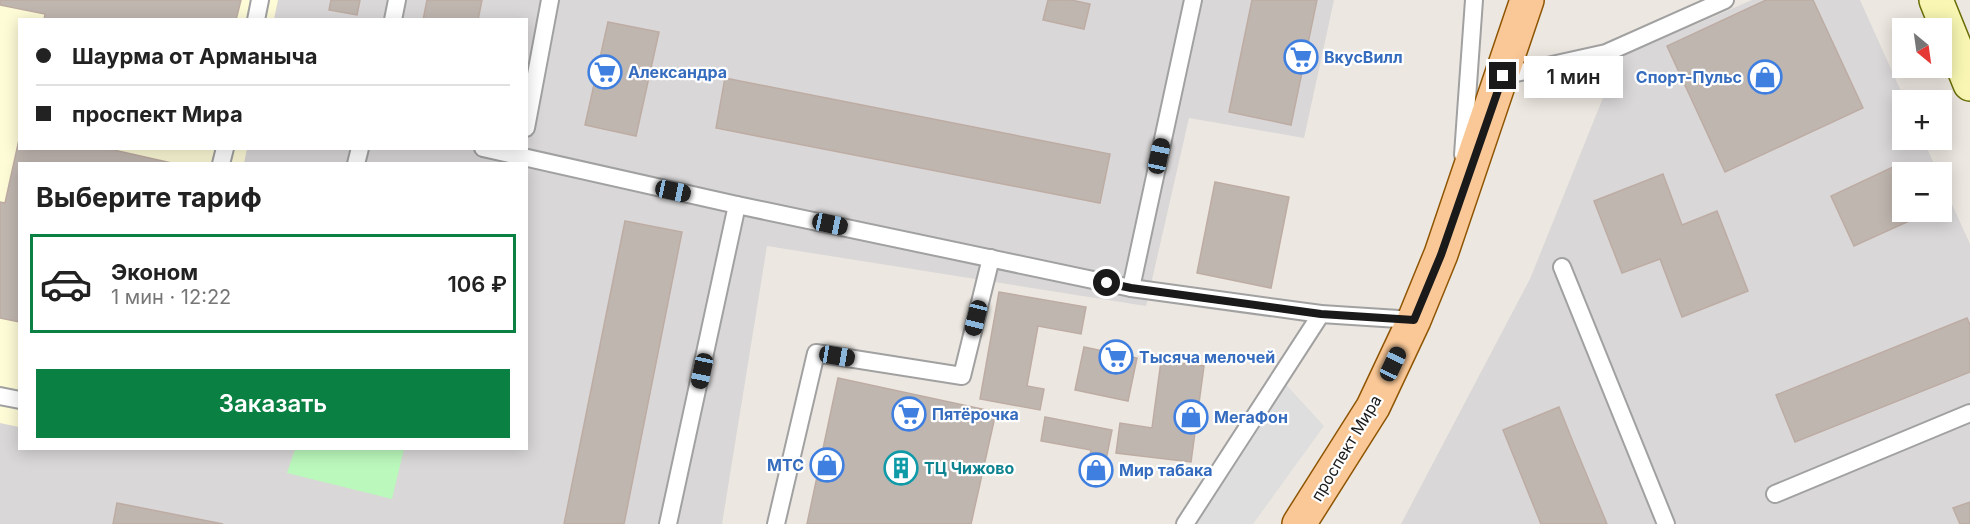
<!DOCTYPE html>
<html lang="ru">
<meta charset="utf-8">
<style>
:root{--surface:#fff;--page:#f6f6f6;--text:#222;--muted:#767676;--line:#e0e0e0;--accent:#0b8043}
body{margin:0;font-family:Inter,sans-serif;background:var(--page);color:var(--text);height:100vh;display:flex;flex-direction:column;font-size:22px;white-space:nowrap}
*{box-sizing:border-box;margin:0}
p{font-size:20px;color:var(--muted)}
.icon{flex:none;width:33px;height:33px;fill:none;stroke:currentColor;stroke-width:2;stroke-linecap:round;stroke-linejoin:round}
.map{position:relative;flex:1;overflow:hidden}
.side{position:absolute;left:18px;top:162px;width:510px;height:288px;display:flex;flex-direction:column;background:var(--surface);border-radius:0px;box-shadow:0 3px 15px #0003}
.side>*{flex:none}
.guide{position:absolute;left:18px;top:18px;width:510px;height:132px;border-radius:0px;box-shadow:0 3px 15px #0003;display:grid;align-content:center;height:132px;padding:0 18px;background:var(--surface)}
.needle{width:39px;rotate:151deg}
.buttons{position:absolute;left:1892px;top:18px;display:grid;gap:12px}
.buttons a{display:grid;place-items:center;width:60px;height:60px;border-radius:0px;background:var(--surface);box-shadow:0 3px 15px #0003;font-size:30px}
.end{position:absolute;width:27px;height:27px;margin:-14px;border:8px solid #1a1a1a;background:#fff;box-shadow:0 0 0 3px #fff}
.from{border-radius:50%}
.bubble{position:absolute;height:42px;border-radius:0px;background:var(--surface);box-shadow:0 3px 15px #0003;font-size:20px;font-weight:600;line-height:42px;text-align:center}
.car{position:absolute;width:18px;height:36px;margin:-18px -9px;border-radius:8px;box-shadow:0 0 4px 2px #0007;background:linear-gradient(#222 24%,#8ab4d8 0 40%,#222 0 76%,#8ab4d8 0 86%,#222 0)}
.guide b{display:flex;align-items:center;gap:21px;height:57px;font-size:22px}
.guide b+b{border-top:2px solid var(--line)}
.guide i{width:15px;height:15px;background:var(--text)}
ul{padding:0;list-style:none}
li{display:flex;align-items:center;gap:18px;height:99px;margin:0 12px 9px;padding:0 6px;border:3px solid transparent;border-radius:0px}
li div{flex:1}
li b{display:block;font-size:22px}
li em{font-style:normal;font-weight:600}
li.current{border-color:var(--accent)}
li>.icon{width:54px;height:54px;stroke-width:1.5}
h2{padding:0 18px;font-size:27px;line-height:72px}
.action{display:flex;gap:12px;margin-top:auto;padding:12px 18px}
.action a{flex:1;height:69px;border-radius:0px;background:var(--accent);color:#fff;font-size:24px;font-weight:600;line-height:69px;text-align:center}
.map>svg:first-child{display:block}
</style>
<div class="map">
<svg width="1970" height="524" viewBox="0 0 1970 524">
<rect width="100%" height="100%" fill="#ece7e0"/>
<g fill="#d9d7d7" fill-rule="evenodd">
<path d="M 0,0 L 1334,0 L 1304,138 L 1189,118 L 1146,306 L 767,246 L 722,524 L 0,524 ZM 20,20 L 526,20 L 526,148 L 20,148 ZM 20,164 L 526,164 L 526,448 L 20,448 Z"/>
<path d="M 1752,0 L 1860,0 L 1905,100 L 1902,100 L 1902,140 L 1923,140 L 1938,172 L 1902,172 L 1902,212 L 1941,212 L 1941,180 L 1970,244 L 1970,524 L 1401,524 L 1530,279 L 1619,58 Z"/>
</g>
<path fill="#fefbd7" d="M 0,0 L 278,0 L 274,19 L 20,20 L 20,148 L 247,149 L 244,163 L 20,164 L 19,427 L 0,423 Z"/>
<path fill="#bbf8bc" d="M 295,449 L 404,449 L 392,499 L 287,473 Z"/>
<path fill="#dedede" d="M 1280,378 L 1324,426 L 1253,524 L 1185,524 Z"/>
<g fill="#c0b6b0" stroke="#bdaca3" stroke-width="1.5">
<path d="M 0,0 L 241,0 L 236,20 L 44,20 L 45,14 L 0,5 Z"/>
<path d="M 331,0 L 360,0 L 357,15 L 329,10 Z"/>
<path d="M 427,0 L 482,0 L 478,20 L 423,20 Z"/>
<path d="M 1048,0 L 1071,0 L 1090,4 L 1084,29 L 1043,20 Z"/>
<path d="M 1252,0 L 1317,0 L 1291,125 L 1229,112 Z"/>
<path d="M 1766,0 L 1813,0 L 1863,108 L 1725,172 L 1667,46 Z"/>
<path d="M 608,22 L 659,32 L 636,136 L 585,125 Z"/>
<path d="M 725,78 L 1110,154 L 1100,203 L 716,128 Z"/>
<path d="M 20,135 L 20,148 L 105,148 L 176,164 L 20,164 L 20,322 L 0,318 L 0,202 L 5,203 Z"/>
<path d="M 1893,167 L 1902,186 L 1902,212 L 1913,212 L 1916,218 L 1854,246 L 1831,196 Z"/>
<path d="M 1663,174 L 1682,225 L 1717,211 L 1748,291 L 1682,317 L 1660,259 L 1622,273 L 1594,201 Z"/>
<path d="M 1215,182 L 1289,197 L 1271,288 L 1197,273 Z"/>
<path d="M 625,221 L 682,232 L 624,524 L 564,524 Z"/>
<path d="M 999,292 L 1086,307 L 1081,334 L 1038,326 L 1027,386 L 1044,389 L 1040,410 L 980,399 Z"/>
<path d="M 1967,318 L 1970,325 L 1970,372 L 1795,442 L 1776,395 Z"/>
<path d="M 1084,347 L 1137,358 L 1128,401 L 1075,390 Z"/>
<path d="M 1161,361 L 1204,366 L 1191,462 L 1116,453 L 1120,423 L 1152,428 Z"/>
<path d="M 838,378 L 996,412 L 971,524 L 807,524 Z"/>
<path d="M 1559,407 L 1573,442 L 1607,524 L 1541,524 L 1503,430 Z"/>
<path d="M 1045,417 L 1112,430 L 1103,475 L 1087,472 L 1091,450 L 1041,441 Z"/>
<path d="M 1970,502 L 1970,524 L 1960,524 L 1953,508 Z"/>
<path d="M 117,503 L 223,524 L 113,524 Z"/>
</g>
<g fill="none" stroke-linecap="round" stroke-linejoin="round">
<g stroke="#a1a1a1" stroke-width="20">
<g id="lane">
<path d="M 256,20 L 260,0"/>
<path d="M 393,20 L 397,0"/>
<path d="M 1503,76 L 1606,53 L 1725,0"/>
<path d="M 526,128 L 550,0"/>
<path d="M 483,148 L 737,205 L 1131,288 L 1321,314 L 1414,320"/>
<path d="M 1463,155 L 1474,0"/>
<path d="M 221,164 L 225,148"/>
<path d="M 356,164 L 360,148"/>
<path d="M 1562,267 L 1666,524"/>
<path d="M 1131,288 L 1193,0"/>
<path d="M 0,396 L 20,400"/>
<path d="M 1775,494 L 1970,413"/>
<path d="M 668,524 L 737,205"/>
<path d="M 776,524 L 816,353 L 962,376 L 991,258"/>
<path d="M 1185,524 L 1321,314"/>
</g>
</g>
<g stroke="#696d06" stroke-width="36">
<path id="secondary" d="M 1936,0 L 1970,84"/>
</g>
<g stroke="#8e5503" stroke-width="36">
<path id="primary" d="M 1299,524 L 1373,407 L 1414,320 L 1441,254 L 1527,0"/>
</g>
<use href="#lane" stroke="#fff" stroke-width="16"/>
<use href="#secondary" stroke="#f8f6b2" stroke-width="33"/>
<use href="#primary" stroke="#fac897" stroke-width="33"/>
</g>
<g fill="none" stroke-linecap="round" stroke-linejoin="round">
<path stroke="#1a1a1a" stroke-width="8" d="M 1107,283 L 1131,288 L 1321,314 L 1414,320 L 1441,255 L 1503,76"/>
</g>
<defs>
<g id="supermarket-ring" transform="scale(1.725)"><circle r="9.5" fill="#fff" stroke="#3f7fe0" stroke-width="1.5"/><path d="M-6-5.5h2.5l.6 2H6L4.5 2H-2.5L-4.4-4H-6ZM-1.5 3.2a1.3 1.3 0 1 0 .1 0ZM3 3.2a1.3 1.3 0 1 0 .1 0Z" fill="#3f7fe0"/></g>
<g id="shop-ring" transform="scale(1.725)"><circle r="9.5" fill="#fff" stroke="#3f7fe0" stroke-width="1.5"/><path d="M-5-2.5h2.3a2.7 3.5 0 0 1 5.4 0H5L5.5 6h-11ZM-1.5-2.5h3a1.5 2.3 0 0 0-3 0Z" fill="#3f7fe0"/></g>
<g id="building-ring" transform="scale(1.725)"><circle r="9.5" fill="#fff" stroke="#0f9aa8" stroke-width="1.5"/><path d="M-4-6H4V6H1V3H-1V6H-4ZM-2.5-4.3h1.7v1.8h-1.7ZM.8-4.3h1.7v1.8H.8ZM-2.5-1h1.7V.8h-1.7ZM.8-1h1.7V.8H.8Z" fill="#0f9aa8"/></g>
</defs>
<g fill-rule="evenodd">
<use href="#supermarket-ring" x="1301" y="57"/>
<use href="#supermarket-ring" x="605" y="72"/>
<use href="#shop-ring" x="1765" y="77"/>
<use href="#supermarket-ring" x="1116" y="357"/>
<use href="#supermarket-ring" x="909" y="414"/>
<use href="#shop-ring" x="1191" y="417"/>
<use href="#shop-ring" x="827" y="465"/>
<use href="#building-ring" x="901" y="468"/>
<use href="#shop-ring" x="1096" y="470"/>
</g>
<g text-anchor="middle" stroke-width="4.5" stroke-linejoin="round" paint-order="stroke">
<g font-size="16" font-weight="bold" fill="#366cbe" stroke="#fff" text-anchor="start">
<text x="1324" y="63">ВкусВилл</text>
<text x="628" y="78">Александра</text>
<text x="1742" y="83" text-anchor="end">Спорт-Пульс</text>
<text x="1139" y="363">Тысяча мелочей</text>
<text x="932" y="420">Пятёрочка</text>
<text x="1214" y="423">МегаФон</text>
<text x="804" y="471" text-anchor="end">МТС</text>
<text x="1119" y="476">Мир табака</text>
</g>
<g font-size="16" fill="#1a1a1a" stroke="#fff">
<text transform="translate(1346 448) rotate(-59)" y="6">проспект Мира</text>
</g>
<g font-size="16" font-weight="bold" fill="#0d838f" stroke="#fff" text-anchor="start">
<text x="924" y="474">ТЦ Чижово</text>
</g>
</g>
</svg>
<div class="buttons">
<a><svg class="needle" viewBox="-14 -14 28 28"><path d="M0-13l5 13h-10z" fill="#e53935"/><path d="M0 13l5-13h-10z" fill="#767676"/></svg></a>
<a>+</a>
<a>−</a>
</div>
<i class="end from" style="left:1107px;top:283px"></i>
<i class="end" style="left:1503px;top:76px"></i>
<div class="bubble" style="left:1524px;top:56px;width:99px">1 мин</div>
<i class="car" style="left:1159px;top:156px;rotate:12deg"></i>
<i class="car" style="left:673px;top:191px;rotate:102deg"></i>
<i class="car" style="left:830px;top:224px;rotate:102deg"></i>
<i class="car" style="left:976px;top:318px;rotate:194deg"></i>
<i class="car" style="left:837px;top:356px;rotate:99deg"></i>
<i class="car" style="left:1393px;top:364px;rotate:25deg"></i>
<i class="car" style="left:702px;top:371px;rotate:192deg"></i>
<div class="guide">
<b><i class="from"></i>Шаурма от Арманыча</b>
<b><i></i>проспект Мира</b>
</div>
<section class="side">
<h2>Выберите тариф</h2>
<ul>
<li class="current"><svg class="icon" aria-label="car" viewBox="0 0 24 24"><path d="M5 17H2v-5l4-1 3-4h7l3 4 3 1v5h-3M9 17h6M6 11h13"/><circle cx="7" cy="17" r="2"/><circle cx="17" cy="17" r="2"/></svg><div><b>Эконом</b><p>1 мин · 12:22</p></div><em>106 ₽</em></li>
</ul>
<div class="action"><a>Заказать</a></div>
</section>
</div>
